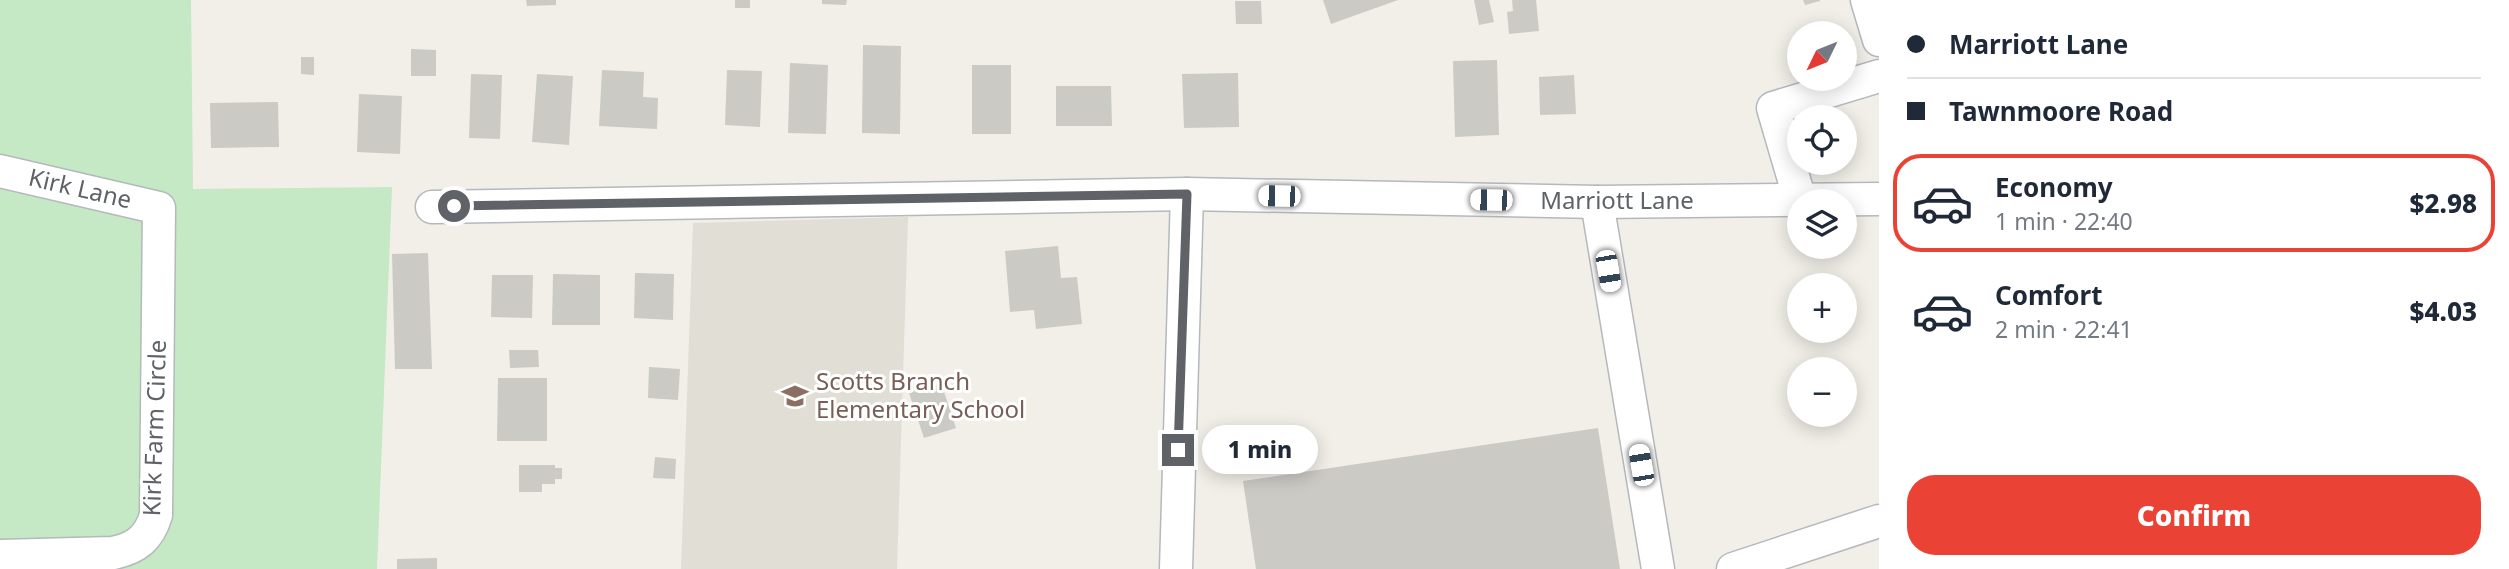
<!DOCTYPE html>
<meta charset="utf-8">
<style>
:root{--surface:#fff;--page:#f6f6f7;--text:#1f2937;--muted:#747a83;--line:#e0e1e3;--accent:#ea4335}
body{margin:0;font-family:"Noto Sans",sans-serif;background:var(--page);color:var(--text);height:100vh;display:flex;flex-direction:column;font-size:26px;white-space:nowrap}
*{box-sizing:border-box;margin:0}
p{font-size:23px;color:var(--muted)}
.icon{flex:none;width:38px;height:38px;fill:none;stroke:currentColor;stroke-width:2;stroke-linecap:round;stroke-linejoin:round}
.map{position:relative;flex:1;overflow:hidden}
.drawer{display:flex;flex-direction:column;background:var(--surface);width:630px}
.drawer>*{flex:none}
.hud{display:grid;align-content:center;height:154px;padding:0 28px;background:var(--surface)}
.needle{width:46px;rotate:227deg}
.buttons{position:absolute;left:1787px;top:21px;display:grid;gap:14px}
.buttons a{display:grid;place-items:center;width:70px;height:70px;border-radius:50%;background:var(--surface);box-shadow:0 4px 18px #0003;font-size:35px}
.end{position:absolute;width:32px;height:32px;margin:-16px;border:9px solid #5f6368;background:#fff;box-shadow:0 0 0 4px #fff}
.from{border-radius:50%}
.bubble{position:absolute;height:49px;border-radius:24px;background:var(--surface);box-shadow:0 4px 18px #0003;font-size:23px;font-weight:800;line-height:49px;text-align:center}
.car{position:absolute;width:21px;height:42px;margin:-21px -10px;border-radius:9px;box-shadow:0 0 5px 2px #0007;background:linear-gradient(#fff 24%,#345 0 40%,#fff 0 76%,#345 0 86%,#fff 0)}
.hud b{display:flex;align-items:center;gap:24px;height:66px;font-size:26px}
.hud b+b{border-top:2px solid var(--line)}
.hud i{width:18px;height:18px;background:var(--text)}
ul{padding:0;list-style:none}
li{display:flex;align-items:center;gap:21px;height:98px;margin:0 14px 10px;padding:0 14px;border:4px solid transparent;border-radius:28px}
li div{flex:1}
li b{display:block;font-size:26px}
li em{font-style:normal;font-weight:800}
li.active{border-color:var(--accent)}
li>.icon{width:63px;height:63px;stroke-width:1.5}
.button{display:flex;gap:14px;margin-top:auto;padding:14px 28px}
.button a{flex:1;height:80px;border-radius:28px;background:var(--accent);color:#fff;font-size:28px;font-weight:800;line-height:80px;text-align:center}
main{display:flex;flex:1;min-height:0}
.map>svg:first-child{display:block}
</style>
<main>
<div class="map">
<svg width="1879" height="569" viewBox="0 0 1879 569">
<rect width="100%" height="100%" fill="#f1efe8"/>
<path fill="#e1ded6" d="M 908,217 L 897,569 L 681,569 L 693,223 Z"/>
<path fill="#c5e8c5" d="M 0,0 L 191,0 L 193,189 L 392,187 L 377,569 L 0,569 Z"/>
<g fill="#cccac5">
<path d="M 526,0 L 556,0 L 556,5 L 527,6 Z"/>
<rect x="735" y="0" width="15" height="8"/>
<path d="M 822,0 L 847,0 L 846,5 L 822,4 Z"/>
<path d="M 1323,0 L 1398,0 L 1331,24 Z"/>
<path d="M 1474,0 L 1489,0 L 1494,22 L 1479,25 Z"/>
<path d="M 1512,0 L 1536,0 L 1539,31 L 1509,34 L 1507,12 L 1513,11 Z"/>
<path d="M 1803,0 L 1820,0 L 1820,1 L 1805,5 Z"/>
<path d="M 1235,1 L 1261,1 L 1262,24 L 1236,24 Z"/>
<path d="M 863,45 L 901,46 L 900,134 L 862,133 Z"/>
<path d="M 411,49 L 436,50 L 436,76 L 411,76 Z"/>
<path d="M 301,57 L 314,57 L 314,75 L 301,74 Z"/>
<path d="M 1497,60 L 1499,135 L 1455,137 L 1453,61 Z"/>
<path d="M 790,63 L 828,65 L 826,134 L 788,133 Z"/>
<rect x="972" y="65" width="39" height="69"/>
<path d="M 602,70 L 644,72 L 643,97 L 658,98 L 657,129 L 599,126 Z"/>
<path d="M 727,70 L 762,71 L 760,127 L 725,125 Z"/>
<path d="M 1238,73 L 1239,127 L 1184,128 L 1182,74 Z"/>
<path d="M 471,74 L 502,75 L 500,139 L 469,138 Z"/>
<path d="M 537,74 L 573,76 L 569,145 L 532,142 Z"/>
<path d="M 1574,75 L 1576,114 L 1540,115 L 1539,77 Z"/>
<path d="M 1056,86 L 1111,86 L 1112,126 L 1056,126 Z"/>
<path d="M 359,94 L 402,96 L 400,154 L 357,152 Z"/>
<path d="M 278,102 L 279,147 L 211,148 L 210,103 Z"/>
<path d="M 1058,246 L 1061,278 L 1077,277 L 1082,324 L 1036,329 L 1034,310 L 1010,312 L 1005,251 Z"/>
<path d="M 428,253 L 432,369 L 395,369 L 392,254 Z"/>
<path d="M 635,273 L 674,274 L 673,320 L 634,318 Z"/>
<path d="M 553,274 L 600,275 L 600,325 L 552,325 Z"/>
<path d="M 492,275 L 533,275 L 532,318 L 491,317 Z"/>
<path d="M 509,350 L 538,350 L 539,367 L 510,368 Z"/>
<path d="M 649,367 L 680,369 L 678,400 L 648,398 Z"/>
<path d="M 498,378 L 547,378 L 547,441 L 497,441 Z"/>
<path d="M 941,383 L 956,428 L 924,438 L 909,393 Z"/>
<path d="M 1598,428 L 1620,569 L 1256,569 L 1243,481 Z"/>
<path d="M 655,457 L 676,459 L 675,479 L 653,478 Z"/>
<path d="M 519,465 L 555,465 L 555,468 L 562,468 L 562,479 L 555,479 L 555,484 L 542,484 L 542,492 L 519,492 Z"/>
<path d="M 437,558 L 437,569 L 397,569 L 397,559 Z"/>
</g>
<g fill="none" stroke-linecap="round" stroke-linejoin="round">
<g stroke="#b5b8bc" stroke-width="35">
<g id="minor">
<path d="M 1867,0 L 1879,40"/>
<path d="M 0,171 L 159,208 L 156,515 C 149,538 137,548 113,553 L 0,556"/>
<path d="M 1800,200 L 1773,108 L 1879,76"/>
<path d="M 1597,202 L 1658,569"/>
<path d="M 432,207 L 1187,194 L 1597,202 L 1879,199"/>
<path d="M 1176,569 L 1187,194"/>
<path d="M 1733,569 L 1879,521"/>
</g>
</g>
<use href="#minor" stroke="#fff" stroke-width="32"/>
</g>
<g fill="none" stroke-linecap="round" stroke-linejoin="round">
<path stroke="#5f6368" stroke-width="9" d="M 454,206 L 1187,194 L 1178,450"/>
</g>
<defs>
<g id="school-bare" transform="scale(2.1)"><path d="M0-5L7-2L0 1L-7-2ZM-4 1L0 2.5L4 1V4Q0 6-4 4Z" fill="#8d6e63" stroke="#fff" stroke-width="2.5" paint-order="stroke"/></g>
</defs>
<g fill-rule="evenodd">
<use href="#school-bare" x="795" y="396"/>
</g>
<g text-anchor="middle" stroke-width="6" stroke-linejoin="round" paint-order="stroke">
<g font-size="24" fill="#5f6368" stroke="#fff">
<text transform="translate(80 189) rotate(13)" y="8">Kirk Lane</text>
<text x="1617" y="209">Marriott Lane</text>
<text transform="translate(155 428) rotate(-88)" y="8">Kirk Farm Circle</text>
</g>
<g font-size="24" fill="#785e54" stroke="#fff" text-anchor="start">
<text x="816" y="390">Scotts Branch<tspan x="816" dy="28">Elementary School</tspan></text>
</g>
</g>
</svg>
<div class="buttons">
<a><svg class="needle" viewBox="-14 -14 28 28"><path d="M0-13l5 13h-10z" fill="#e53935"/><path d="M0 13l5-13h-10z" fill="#747a83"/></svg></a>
<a><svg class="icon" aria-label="locate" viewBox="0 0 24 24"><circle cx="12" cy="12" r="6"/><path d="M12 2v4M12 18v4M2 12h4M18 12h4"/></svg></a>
<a><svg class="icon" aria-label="layers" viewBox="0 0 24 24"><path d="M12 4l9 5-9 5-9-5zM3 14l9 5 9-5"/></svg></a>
<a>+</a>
<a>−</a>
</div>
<i class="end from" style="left:454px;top:206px"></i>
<i class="end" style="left:1178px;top:450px"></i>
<div class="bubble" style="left:1202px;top:425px;width:116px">1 min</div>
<i class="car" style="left:1279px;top:196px;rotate:271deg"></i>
<i class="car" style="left:1491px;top:200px;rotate:271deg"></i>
<i class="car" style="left:1608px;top:271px;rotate:170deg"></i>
<i class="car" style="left:1641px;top:465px;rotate:350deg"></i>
</div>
<section class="drawer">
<div class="hud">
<b><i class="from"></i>Marriott Lane</b>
<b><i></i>Tawnmoore Road</b>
</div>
<ul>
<li class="active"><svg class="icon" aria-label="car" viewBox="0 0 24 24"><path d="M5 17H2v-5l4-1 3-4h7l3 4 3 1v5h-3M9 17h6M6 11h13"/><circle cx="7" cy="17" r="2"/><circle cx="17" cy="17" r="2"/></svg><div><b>Economy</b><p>1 min · 22:40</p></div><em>$2.98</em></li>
<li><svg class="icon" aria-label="car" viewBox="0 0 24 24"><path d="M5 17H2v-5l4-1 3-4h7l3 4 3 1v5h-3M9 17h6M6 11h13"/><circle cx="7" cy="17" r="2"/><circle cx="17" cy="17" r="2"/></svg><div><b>Comfort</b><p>2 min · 22:41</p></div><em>$4.03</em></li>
</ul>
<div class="button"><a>Confirm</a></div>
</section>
</main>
